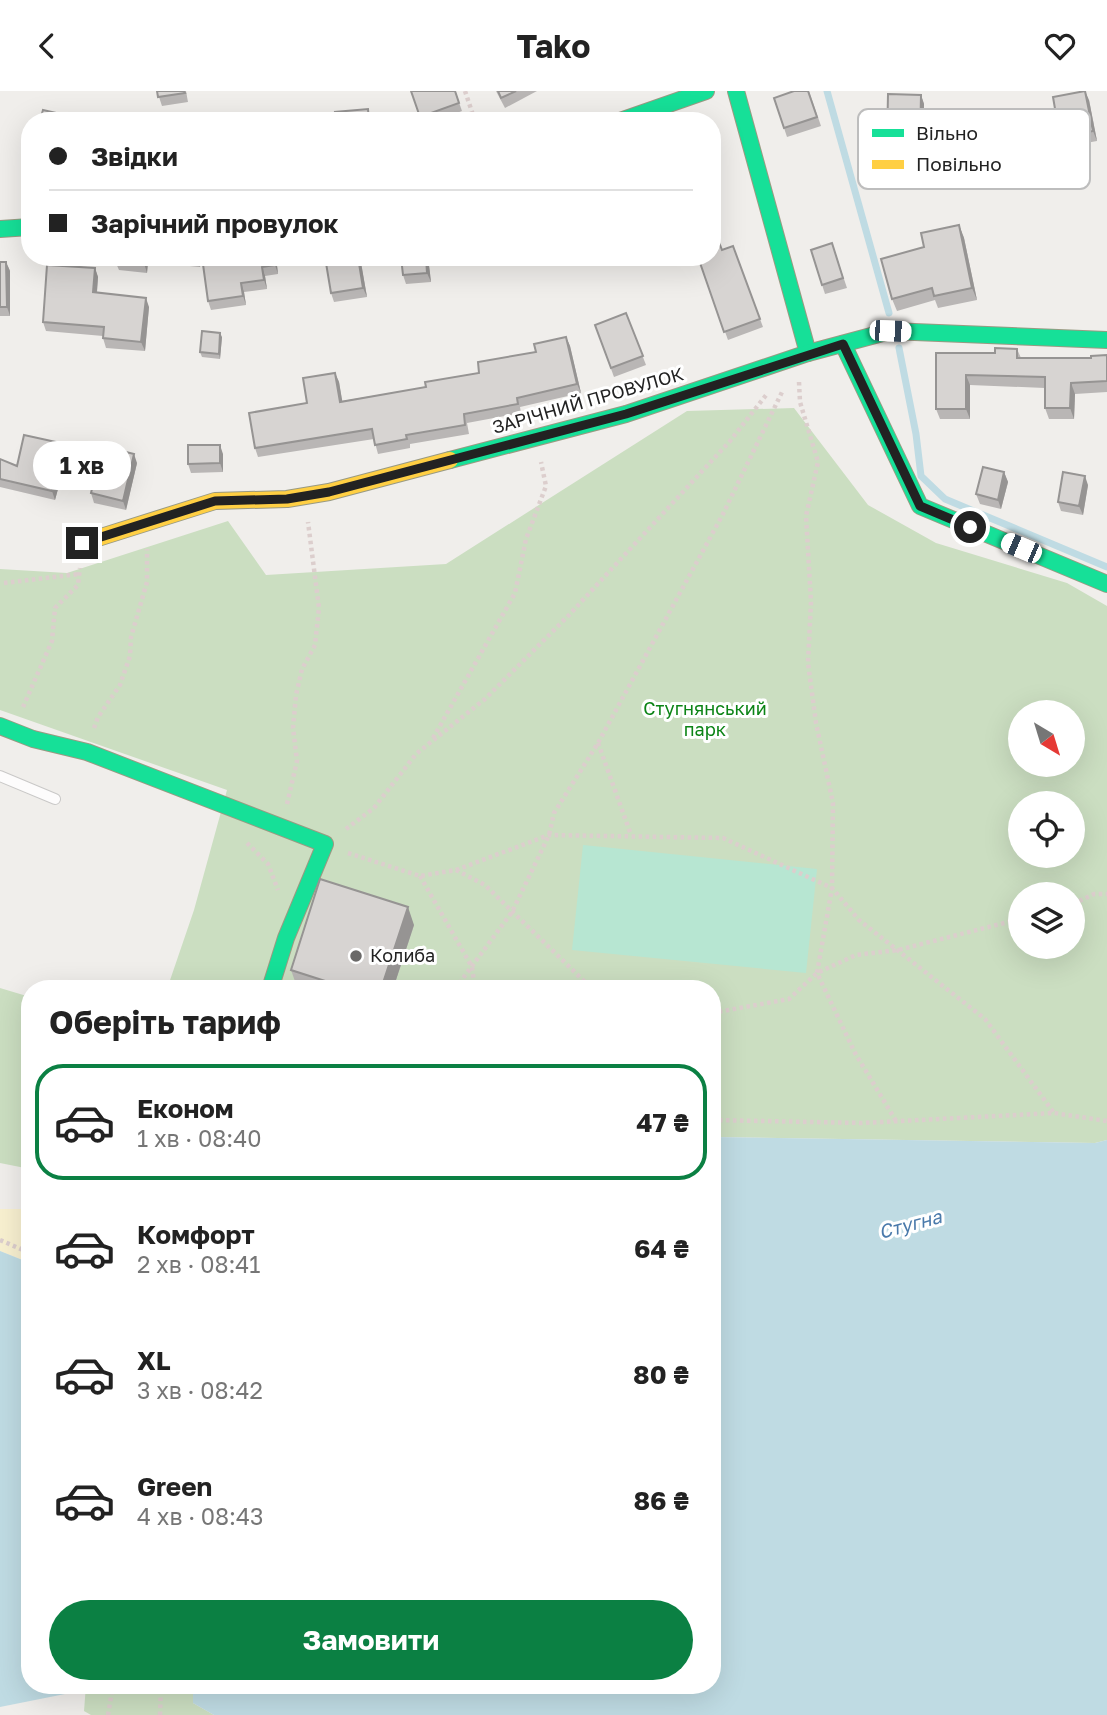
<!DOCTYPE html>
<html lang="uk">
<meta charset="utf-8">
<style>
:root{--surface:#fff;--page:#f2f2f2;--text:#222;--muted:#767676;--line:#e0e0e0;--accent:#0b8043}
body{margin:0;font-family:"Golos Text",sans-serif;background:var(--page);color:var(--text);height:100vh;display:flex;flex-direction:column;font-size:26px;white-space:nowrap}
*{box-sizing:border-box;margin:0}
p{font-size:23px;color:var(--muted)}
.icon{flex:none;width:38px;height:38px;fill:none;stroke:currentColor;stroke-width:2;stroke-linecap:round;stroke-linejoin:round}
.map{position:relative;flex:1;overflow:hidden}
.panel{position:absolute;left:21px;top:889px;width:700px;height:714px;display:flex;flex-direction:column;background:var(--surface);border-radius:28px;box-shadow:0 7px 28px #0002}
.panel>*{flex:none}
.hud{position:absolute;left:21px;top:21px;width:700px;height:154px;border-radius:28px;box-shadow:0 7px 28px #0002;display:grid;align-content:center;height:154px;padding:0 28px;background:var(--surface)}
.needle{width:46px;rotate:142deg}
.fabs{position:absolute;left:1008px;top:609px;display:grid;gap:14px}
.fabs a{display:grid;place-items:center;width:77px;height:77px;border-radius:50%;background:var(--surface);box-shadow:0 7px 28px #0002;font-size:35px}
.end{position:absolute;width:32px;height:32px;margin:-16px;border:9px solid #222;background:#fff;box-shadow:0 0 0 4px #fff}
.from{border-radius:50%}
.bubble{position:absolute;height:49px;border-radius:24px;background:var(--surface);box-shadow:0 7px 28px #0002;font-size:23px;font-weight:700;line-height:49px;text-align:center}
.car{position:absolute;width:21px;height:42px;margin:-21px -10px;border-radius:9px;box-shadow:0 0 5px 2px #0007;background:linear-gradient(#fff 24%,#345 0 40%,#fff 0 76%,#345 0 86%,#fff 0)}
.hud b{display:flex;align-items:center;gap:24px;height:66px;font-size:26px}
.hud b+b{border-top:2px solid var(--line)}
.hud i{width:18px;height:18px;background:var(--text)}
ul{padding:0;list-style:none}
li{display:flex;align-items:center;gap:21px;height:116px;margin:0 14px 10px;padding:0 14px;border:4px solid transparent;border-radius:28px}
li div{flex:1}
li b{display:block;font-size:26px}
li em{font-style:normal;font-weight:700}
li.active{border-color:var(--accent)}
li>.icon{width:63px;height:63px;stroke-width:1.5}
h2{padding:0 28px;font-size:32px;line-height:84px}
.primary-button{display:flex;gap:14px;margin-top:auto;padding:14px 28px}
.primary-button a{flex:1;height:80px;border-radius:42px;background:var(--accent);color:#fff;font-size:28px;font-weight:700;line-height:80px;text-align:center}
header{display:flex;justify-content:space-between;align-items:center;height:91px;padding:0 28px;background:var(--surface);font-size:32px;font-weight:700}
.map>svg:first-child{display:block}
</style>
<header><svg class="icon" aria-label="back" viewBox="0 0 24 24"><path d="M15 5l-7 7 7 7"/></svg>Tako<svg class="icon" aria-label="heart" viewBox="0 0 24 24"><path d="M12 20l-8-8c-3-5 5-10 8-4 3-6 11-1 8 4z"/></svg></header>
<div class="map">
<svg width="1107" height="1624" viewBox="0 0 1107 1624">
<rect width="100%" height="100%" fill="#f0eeeb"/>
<g fill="#cbdec1" fill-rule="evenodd">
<path d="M 794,317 L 868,414 L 936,452 L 1067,492 L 1107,515 L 1107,1049 L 1095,1052 L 712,1046 L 712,898 L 167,898 L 194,819 L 227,699 L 0,619 L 0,478 L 67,482 L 228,430 L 266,484 L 446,473 L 687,320 ZM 1020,621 L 1073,621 L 1073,674 L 1020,674 ZM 1020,712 L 1073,712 L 1073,765 L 1020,765 ZM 1020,803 L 1073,803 L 1073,856 L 1020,856 Z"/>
<path d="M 0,897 L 30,906 L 30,1078 L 0,1072 Z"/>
<path d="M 86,1594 L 193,1594 L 193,1612 L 214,1624 L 91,1624 L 84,1620 Z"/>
</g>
<path fill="#f8f0d0" d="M 0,1118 L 30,1118 L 30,1172 L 0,1160 Z"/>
<path fill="#b7e6d2" d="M 583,754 L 817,778 L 806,882 L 572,859 Z"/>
<g fill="#bfdbe3">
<path d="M 712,1046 L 1095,1052 L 1107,1049 L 1107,1624 L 214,1624 L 193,1612 L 193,1594 L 712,1594 Z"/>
<path d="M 0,1160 L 30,1172 L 30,1594 L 72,1594 L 70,1602 L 0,1616 Z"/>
</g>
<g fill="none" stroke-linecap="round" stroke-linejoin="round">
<g stroke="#bfdbe3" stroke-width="7">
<path d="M 827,0 L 889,222"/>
<path d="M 899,257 L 916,343 L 921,385 L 945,408 L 1107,476"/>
</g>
<g stroke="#c9c8c7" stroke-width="12">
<path id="lane" d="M 0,685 L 55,708"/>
</g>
<g stroke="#999a82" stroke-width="18">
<g id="fast">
<path d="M 736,0 L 808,262"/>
<path d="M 620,30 L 706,0"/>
<path d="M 0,138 L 30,136"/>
<path d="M 843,253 L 920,415 L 1107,493"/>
<path d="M 450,369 L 626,323 L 808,262 L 890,240 L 1107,249"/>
<path d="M 0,635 L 33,648 L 87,661 L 325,753 L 286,847 L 270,898"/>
</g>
</g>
<g stroke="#999a82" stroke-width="18">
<path id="slow" d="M 82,452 L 215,410 L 287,408 L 329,401 L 450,369"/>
</g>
<g stroke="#dccecd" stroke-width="4.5" stroke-dasharray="3.5 3.5" stroke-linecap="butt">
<path d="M 465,0 L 475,30"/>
<path d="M 799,291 L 800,311 L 818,371 L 806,425 L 811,511 L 808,572 L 816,632 L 833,712 L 832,797 L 817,882 L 855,962 L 896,1030"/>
<path d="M 4,492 L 79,483"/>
<path d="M 23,616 L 52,550 L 55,517 L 78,494 L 80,477"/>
<path d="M 94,637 L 98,626 L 120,594 L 130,565 L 131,546 L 147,491 L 147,458"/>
<path d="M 433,647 L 515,502 L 526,448 L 546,395 L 541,371"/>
<path d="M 598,652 L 631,744"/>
<path d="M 287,713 L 297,670 L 293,637 L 296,604 L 302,578 L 315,554 L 319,517 L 308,431"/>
<path d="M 346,738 L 374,717 L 416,663 L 485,608 L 569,524 L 730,350 L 767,303"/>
<path d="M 247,752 L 268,773 L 278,799"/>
<path d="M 348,762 L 420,785 L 456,779 L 485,794 L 588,894 L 600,898"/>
<path d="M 456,779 L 549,744 L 723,747 L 832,797 L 859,829 L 985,928 L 1054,1022"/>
<path d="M 420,785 L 472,876 L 475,898"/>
<path d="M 1073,813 L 1094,803 L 1107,803"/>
<path d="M 455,898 L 512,821 L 549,744 L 554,722 L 598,652 L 723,423 L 783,299"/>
<path d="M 712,922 L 789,908 L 817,882 L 856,864 L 898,859 L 1020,828"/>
<path d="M 712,1029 L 862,1032 L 1054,1022 L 1107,1030"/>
<path d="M 0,1149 L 30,1162"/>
<path d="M 108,1624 L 113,1594"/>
<path d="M 160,1624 L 161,1594"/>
</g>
<use href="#lane" stroke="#fdfcfc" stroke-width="10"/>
<use href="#fast" stroke="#16e098" stroke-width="16"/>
<use href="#slow" stroke="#ffcf43" stroke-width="16"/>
</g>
<g fill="#b9b6b5">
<path d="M 157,0 L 186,0 L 188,11 L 162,15 Z"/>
<path d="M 411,0 L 455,0 L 462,20 L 436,30 L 422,30 Z"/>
<path d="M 496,0 L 537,0 L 505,17 Z"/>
<path d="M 809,0 L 821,35 L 787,46 L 774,7 Z"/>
<path d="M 921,4 L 924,13 L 923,62 L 890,61 L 887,52 Z"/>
<path d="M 1089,9 L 1097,50 L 1064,56 L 1060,47 Z"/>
<path d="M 959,134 L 964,147 L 977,209 L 938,217 L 935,209 L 897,220 L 892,208 Z"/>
<path d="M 832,152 L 847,197 L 825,203 L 811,159 Z"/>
<path d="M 733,155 L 763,236 L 728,249 L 698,166 Z"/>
<path d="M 116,166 L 201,166 L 200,176 L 148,171 L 147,182 L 119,179 L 115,170 Z"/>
<path d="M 202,166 L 276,166 L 278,183 L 265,185 L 267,198 L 244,201 L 246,214 L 211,219 L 208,210 Z"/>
<path d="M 325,166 L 360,166 L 367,206 L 334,211 L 331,202 Z"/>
<path d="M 401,166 L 428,166 L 431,191 L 406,193 L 403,184 Z"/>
<path d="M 0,171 L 6,171 L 10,180 L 10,225 L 0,225 Z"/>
<path d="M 95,177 L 98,186 L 97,202 L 149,216 L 145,260 L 106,257 L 103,247 L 103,245 L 46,240 L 43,231 Z"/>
<path d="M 626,222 L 646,274 L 614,286 L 595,234 Z"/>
<path d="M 222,246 L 220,268 L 202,266 L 200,261 Z"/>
<path d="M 566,246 L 570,255 L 581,302 L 520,316 L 521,322 L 467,332 L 469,343 L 410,353 L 410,357 L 378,363 L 374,348 L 258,366 L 255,357 L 307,312 L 335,282 L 339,291 L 342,310 L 426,296 L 479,282 L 536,261 Z"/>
<path d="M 1017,258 L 1021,267 L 1091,267 L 1107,264 L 1107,301 L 1075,303 L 1074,328 L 1049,328 L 1045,317 L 1045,297 L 970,294 L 970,328 L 940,328 L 936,318 L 936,262 L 995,262 Z"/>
<path d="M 59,360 L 53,388 L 58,398 L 55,409 L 0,396 L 0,368 L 17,375 Z"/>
<path d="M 223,363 L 223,381 L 191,382 L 188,373 Z"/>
<path d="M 137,372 L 126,419 L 94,412 L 91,402 Z"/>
<path d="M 1004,381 L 1008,391 L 1001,418 L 980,413 L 976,403 Z"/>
<path d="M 1088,394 L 1083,424 L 1061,420 L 1058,411 Z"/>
<path d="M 414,834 L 393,898 L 302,898 L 297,896 L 291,879 Z"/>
</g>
<g fill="#969493">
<path d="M 1085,0 L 1089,9 L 1097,50 L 1093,40 Z"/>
<path d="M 921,4 L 924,13 L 923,62 L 920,52 Z"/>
<path d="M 959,134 L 964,147 L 977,209 L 972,197 Z"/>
<path d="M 145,166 L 147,166 L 148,171 L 147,182 L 144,172 Z"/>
<path d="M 201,166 L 200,176 L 197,167 Z"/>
<path d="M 274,166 L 276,166 L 278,183 L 275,174 Z"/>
<path d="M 358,166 L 360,166 L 367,206 L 363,197 Z"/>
<path d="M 426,166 L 428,166 L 431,191 L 427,182 Z"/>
<path d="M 6,171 L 10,180 L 10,225 L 7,216 Z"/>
<path d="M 262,176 L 265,185 L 267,198 L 264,189 Z"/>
<path d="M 95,177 L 98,186 L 96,211 L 93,201 Z"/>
<path d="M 241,192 L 244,201 L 246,214 L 243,205 Z"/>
<path d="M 146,207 L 149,216 L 145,260 L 141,251 Z"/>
<path d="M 220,242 L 222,246 L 220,268 L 219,263 Z"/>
<path d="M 566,246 L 570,255 L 581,302 L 577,293 Z"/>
<path d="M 335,282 L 339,291 L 344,320 L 340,311 Z"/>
<path d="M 966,284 L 970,294 L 970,328 L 966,318 Z"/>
<path d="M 1071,292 L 1075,303 L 1074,328 L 1070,317 Z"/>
<path d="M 56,351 L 59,360 L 51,395 L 48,386 Z"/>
<path d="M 220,354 L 223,363 L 223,381 L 220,372 Z"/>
<path d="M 134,363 L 137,372 L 126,419 L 123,410 Z"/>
<path d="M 1004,381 L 1008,391 L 1001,418 L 998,409 Z"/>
<path d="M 1085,385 L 1088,394 L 1083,424 L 1079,415 Z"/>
<path d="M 55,389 L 58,398 L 55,409 L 52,400 Z"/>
<path d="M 408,816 L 414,834 L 393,898 L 381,898 Z"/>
</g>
<g fill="#d7d4d2" stroke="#969493" stroke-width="2">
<path d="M 157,0 L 184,0 L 185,2 L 158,6 Z"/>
<path d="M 411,0 L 455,0 L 459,12 L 420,26 Z"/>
<path d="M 498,0 L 516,0 L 501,7 Z"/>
<path d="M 794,0 L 808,0 L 817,26 L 784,37 L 774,7 Z"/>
<path d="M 1085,0 L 1093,40 L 1060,47 L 1053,6 Z"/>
<path d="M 888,3 L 921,4 L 920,52 L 887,52 Z"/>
<path d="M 368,18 L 369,30 L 336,30 L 335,21 Z"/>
<path d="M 43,19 L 87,29 L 40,30 Z"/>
<path d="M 255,22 L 256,30 L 233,30 L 233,23 Z"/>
<path d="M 959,134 L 972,197 L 934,205 L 932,197 L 892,208 L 881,168 L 924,156 L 921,142 Z"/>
<path d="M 714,138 L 722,159 L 733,155 L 760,228 L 724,241 L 698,166 L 712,166 L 712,139 Z"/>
<path d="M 832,152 L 843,187 L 822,194 L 811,159 Z"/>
<path d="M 116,166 L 145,166 L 144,172 L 115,170 Z"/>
<path d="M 202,166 L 274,166 L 275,174 L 262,176 L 264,189 L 241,192 L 243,205 L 208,210 Z"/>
<path d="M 325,166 L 358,166 L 363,197 L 331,202 Z"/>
<path d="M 401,166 L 426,166 L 427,182 L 403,184 Z"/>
<path d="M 0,171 L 6,171 L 7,216 L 0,216 Z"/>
<path d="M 47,174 L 95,177 L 93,201 L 146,207 L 141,251 L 103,247 L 104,236 L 43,231 Z"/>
<path d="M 626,222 L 643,265 L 611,277 L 595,234 Z"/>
<path d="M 202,240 L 220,242 L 219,263 L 200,261 Z"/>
<path d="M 566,246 L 577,293 L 517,307 L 518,313 L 464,323 L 465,334 L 406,344 L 407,348 L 375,354 L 372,338 L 255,357 L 249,322 L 307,312 L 303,287 L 335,282 L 340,311 L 426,296 L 425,291 L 479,282 L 478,271 L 536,261 L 534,253 Z"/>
<path d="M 995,257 L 1017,258 L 1017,267 L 1091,267 L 1091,265 L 1107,264 L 1107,290 L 1071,292 L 1070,317 L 1045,317 L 1045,286 L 966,284 L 966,318 L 936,318 L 936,262 L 995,262 Z"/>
<path d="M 24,344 L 56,351 L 48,386 L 55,389 L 52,400 L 0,388 L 0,368 L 17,375 Z"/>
<path d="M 188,354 L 220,354 L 220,372 L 188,373 Z"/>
<path d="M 102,355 L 134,363 L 123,410 L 91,402 Z"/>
<path d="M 983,376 L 1004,381 L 998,409 L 976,403 Z"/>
<path d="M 1063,381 L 1085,385 L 1079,415 L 1058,411 Z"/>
<path d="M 320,788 L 408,816 L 381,898 L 350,898 L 291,879 Z"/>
</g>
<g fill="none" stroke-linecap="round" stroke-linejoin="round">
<path stroke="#222" stroke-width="9" d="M 82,452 L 215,410 L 287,408 L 329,401 L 626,323 L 843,253 L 920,415 L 970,436"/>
</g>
<circle fill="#6a6968" stroke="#fff" stroke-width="2.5" cx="356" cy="865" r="7"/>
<g text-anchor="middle" stroke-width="6" stroke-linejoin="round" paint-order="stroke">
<g font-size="18" fill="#222" stroke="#fff">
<text transform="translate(588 310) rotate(-16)" y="6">ЗАРІЧНИЙ ПРОВУЛОК</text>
</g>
<g font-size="18" fill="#0c8416" stroke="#fff">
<text x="705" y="624">Стугнянський<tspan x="705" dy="21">парк</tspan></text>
</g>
<g font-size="18" fill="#222" stroke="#fff" text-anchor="start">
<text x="370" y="871">Колиба</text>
</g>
<g font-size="19" font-style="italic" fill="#4a7aab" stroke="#fff">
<text transform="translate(910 1133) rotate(-15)" y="7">Стугна</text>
</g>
</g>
<rect x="858" y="18" width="232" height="80" rx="10" fill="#fff" stroke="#bdbdbd" stroke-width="2"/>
<rect x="872" y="38" width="32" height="8" fill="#16e098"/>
<rect x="872" y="69" width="32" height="9" fill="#ffcf43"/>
<g font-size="19" fill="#222">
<text x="916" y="49">Вільно</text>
<text x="916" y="80">Повільно</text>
</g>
</svg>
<div class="fabs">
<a><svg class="needle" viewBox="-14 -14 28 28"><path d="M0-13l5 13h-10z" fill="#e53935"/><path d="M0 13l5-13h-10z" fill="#767676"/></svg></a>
<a><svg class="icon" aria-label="locate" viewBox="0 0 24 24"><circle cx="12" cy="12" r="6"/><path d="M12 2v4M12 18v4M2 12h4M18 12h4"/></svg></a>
<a><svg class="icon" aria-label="layers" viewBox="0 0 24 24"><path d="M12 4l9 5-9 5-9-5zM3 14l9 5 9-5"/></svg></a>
</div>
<i class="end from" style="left:970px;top:436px"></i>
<i class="end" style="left:82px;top:452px"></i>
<div class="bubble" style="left:33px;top:350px;width:98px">1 хв</div>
<i class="car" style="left:890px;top:240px;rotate:92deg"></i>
<i class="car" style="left:1021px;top:457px;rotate:293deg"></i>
<div class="hud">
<b><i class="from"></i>Звідки</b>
<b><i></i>Зарічний провулок</b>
</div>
<section class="panel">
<h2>Оберіть тариф</h2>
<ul>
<li class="active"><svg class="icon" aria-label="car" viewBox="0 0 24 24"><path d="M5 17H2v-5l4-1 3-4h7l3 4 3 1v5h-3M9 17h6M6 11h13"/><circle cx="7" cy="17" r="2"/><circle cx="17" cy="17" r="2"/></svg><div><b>Економ</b><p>1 хв · 08:40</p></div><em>47 ₴</em></li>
<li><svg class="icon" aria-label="car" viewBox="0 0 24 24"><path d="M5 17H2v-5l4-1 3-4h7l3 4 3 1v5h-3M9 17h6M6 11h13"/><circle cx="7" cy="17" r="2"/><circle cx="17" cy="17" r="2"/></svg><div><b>Комфорт</b><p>2 хв · 08:41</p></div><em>64 ₴</em></li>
<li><svg class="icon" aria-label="car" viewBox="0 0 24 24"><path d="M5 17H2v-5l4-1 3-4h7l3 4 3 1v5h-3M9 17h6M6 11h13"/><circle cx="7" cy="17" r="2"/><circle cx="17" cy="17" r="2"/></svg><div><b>XL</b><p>3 хв · 08:42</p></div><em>80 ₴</em></li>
<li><svg class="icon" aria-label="car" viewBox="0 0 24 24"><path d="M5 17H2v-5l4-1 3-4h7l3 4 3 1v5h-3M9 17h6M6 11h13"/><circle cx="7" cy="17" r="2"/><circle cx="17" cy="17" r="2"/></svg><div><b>Green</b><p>4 хв · 08:43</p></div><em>86 ₴</em></li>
</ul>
<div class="primary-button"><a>Замовити</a></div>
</section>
</div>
